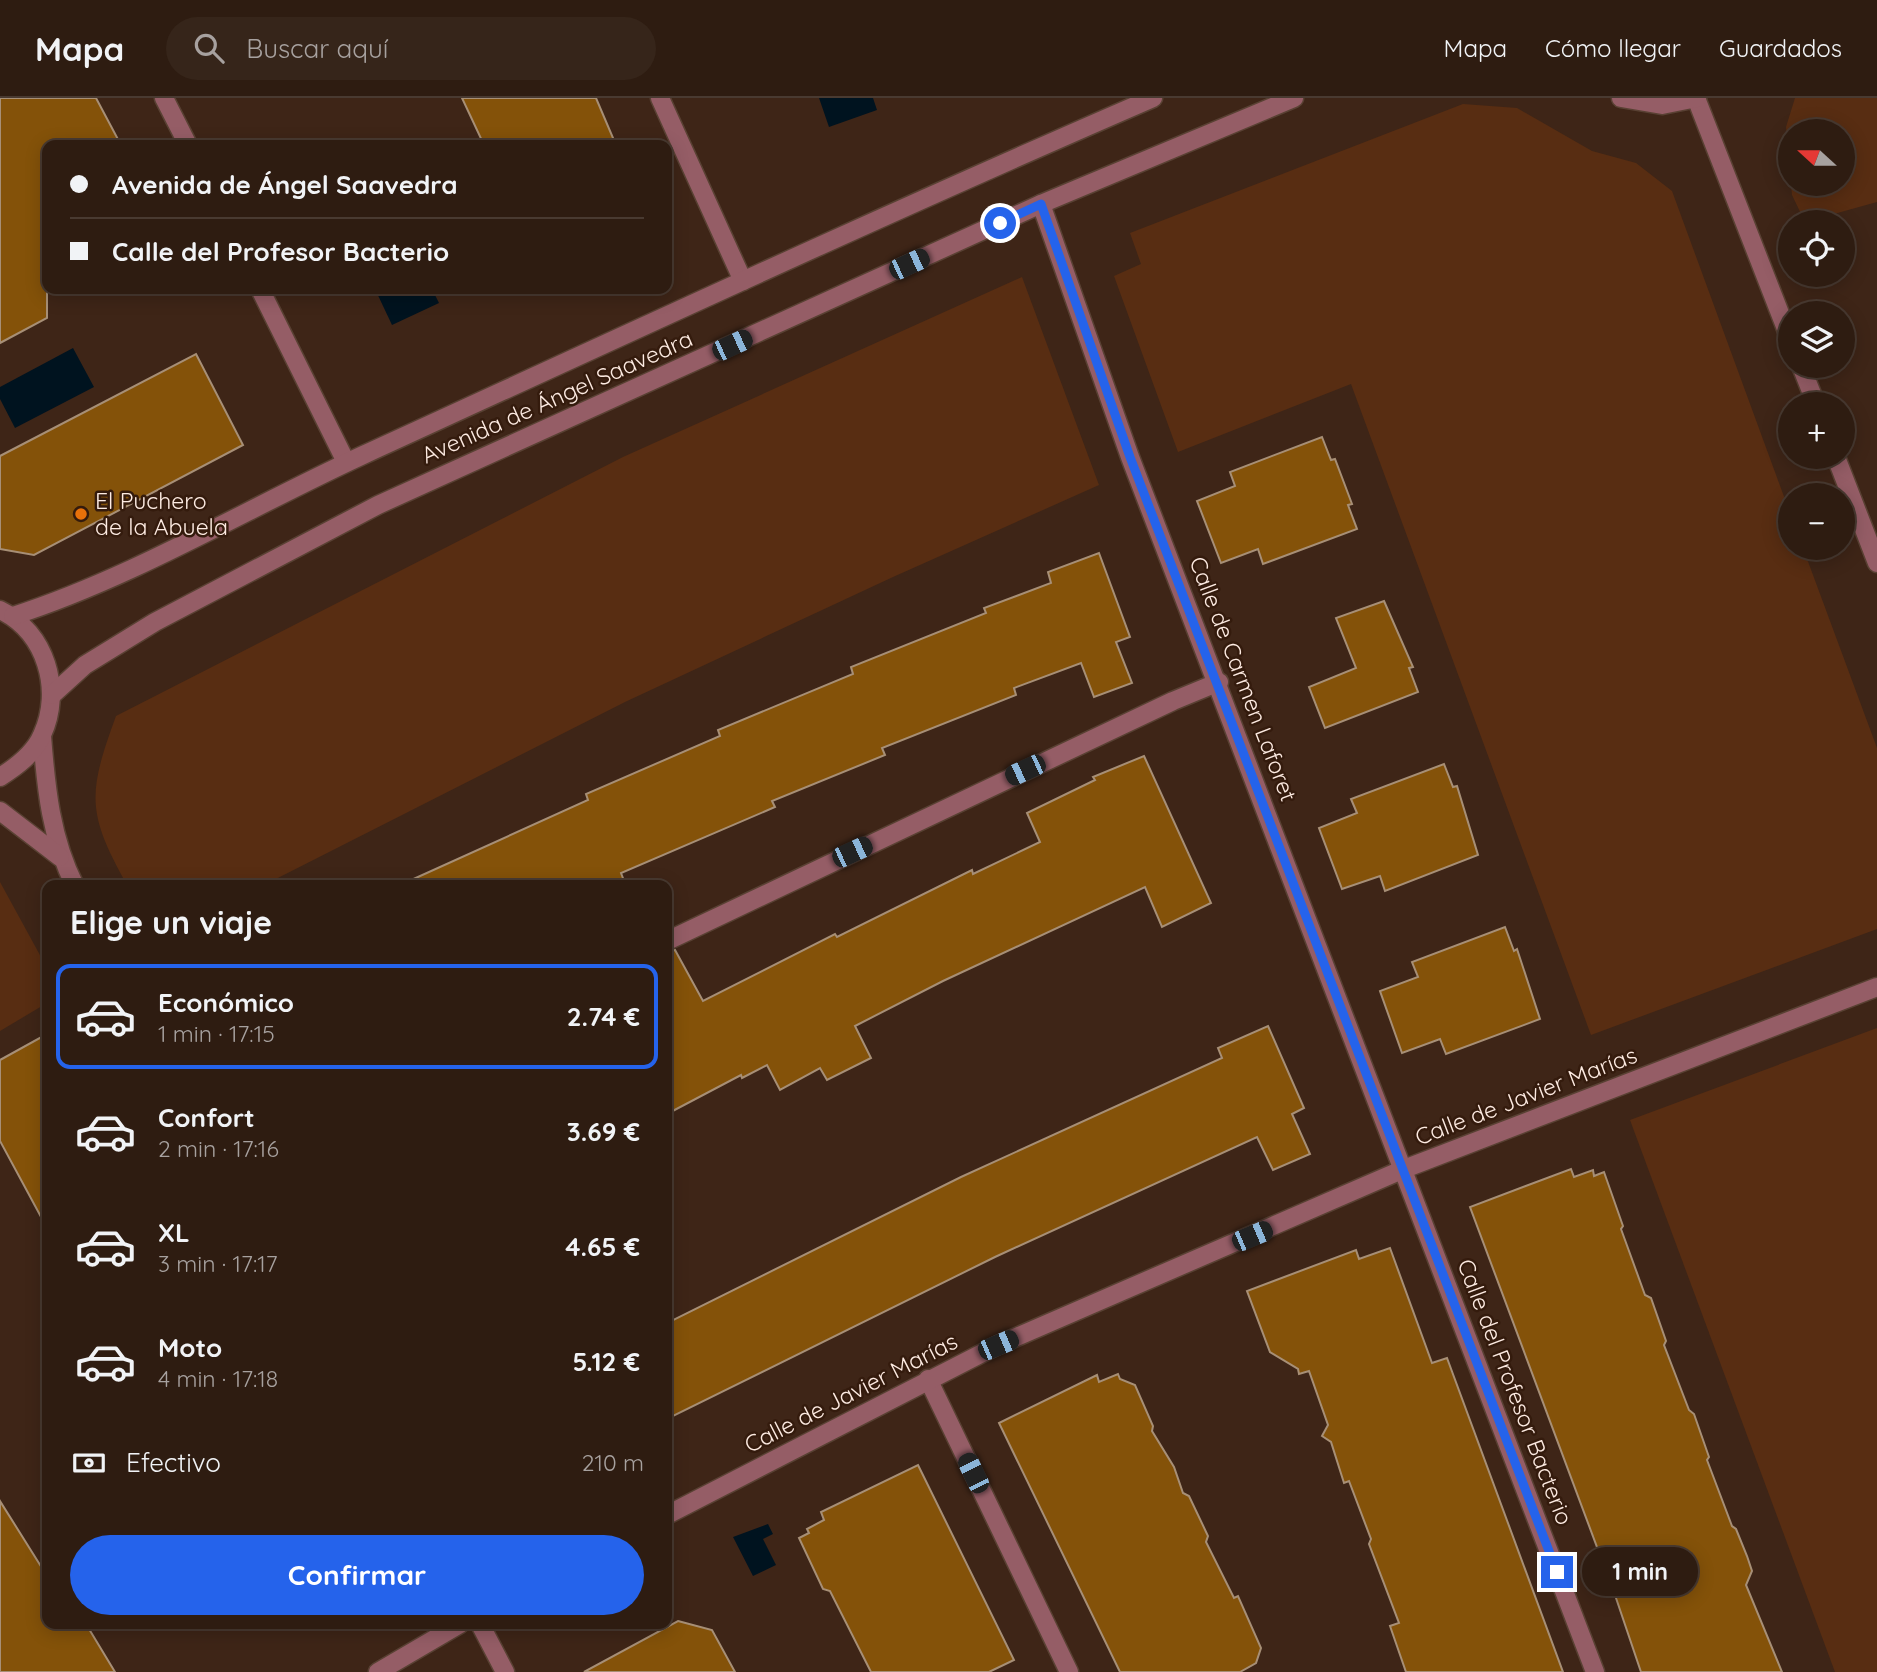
<!DOCTYPE html>
<html lang="es">
<meta charset="utf-8">
<style>
:root{--surface:#2e1c11;--page:#36251a;--text:#f1f3f6;--muted:#a7a19f;--line:#493a31;--accent:#2563eb}
body{margin:0;font-family:Quicksand,sans-serif;background:var(--page);color:var(--text);height:100vh;display:flex;flex-direction:column;font-size:26px;white-space:nowrap}
*{box-sizing:border-box;margin:0}
p{font-size:23px;color:var(--muted)}
.icon{flex:none;width:38px;height:38px;fill:none;stroke:currentColor;stroke-width:2;stroke-linecap:round;stroke-linejoin:round}
.map{position:relative;flex:1;overflow:hidden}
.drawer{position:absolute;left:42px;top:782px;width:630px;height:749px;display:flex;flex-direction:column;background:var(--surface);border-radius:14px;box-shadow:0 4px 18px #0003,0 0 0 2px var(--line)}
.drawer>*{flex:none}
.hud{position:absolute;left:42px;top:42px;width:630px;height:154px;border-radius:14px;box-shadow:0 4px 18px #0003,0 0 0 2px var(--line);display:grid;align-content:center;height:154px;padding:0 28px;background:var(--surface)}
.needle{width:46px;rotate:291deg}
.controls{position:absolute;left:1778px;top:21px;display:grid;gap:14px}
.controls a{display:grid;place-items:center;width:77px;height:77px;border-radius:50%;background:var(--surface);box-shadow:0 4px 18px #0003,0 0 0 2px var(--line);font-size:35px}
.end{position:absolute;width:32px;height:32px;margin:-16px;border:9px solid #2563eb;background:#fff;box-shadow:0 0 0 4px #fff}
.from{border-radius:50%}
.bubble{position:absolute;height:49px;border-radius:24px;background:var(--surface);box-shadow:0 4px 18px #0003,0 0 0 2px var(--line);font-size:23px;font-weight:700;line-height:49px;text-align:center}
.car{position:absolute;width:21px;height:42px;margin:-21px -10px;border-radius:9px;box-shadow:0 0 5px 2px #0007;background:linear-gradient(#222 24%,#8ab4d8 0 40%,#222 0 76%,#8ab4d8 0 86%,#222 0)}
.hud b{display:flex;align-items:center;gap:24px;height:66px;font-size:26px}
.hud b+b{border-top:2px solid var(--line)}
.hud i{width:18px;height:18px;background:var(--text)}
ul{padding:0;list-style:none}
li{display:flex;align-items:center;gap:21px;height:105px;margin:0 14px 10px;padding:0 14px;border:4px solid transparent;border-radius:14px}
li div{flex:1}
li b{display:block;font-size:26px}
li em{font-style:normal;font-weight:700}
li.current{border-color:var(--accent)}
li>.icon{width:63px;height:63px;stroke-width:1.5}
h2{padding:0 28px;font-size:32px;line-height:84px}
.pay{display:flex;align-items:center;gap:18px;height:77px;padding:0 28px;font-size:26px}
.pay p{margin-inline-start:auto}
.action{display:flex;gap:14px;margin-top:auto;padding:14px 28px}
.action a{flex:1;height:80px;border-radius:42px;background:var(--accent);color:#fff;font-size:28px;font-weight:700;line-height:80px;text-align:center}
header{display:flex;align-items:center;gap:42px;box-sizing:border-box;height:98px;padding:0 35px;background:var(--surface);border-bottom:2px solid var(--line)}
header strong{font-size:33px}
nav{display:flex;gap:38px;margin-inline-start:auto;font-size:24px}
.search{width:490px;height:63px;background:var(--page);display:flex;align-items:center;gap:18px;box-sizing:border-box;padding:0 24px;border-radius:38px;color:var(--muted);font-size:26px}
.map>svg:first-child{display:block}
</style>
<header>
<strong>Mapa</strong>
<div class="search"><svg class="icon" aria-label="search" viewBox="0 0 24 24"><circle cx="10" cy="10" r="6"/><path d="M15 15l6 6"/></svg>Buscar aquí</div>
<nav><a>Mapa</a><a>Cómo llegar</a><a>Guardados</a></nav>
</header>
<div class="map">
<svg width="1877" height="1574" viewBox="0 0 1877 1574">
<rect width="100%" height="100%" fill="#3e2517"/>
<g fill="#582d12">
<path d="M 1795,0 L 1877,0 L 1877,104 L 1805,124 L 1792,97 L 1791,86 L 1843,86 L 1843,33 L 1790,33 L 1790,76 L 1786,29 Z"/>
<path d="M 1463,6 L 1517,10 L 1592,53 L 1636,65 L 1672,93 L 1790,415 L 1790,450 L 1803,450 L 1877,650 L 1877,831 L 1591,937 L 1351,286 L 1178,354 L 1114,178 L 1141,166 L 1130,135 Z"/>
<path d="M 1022,179 L 1099,387 L 893,479 L 625,604 L 264,787 L 127,787 C 86,714 88,695 116,618 L 623,359 Z"/>
<path d="M 0,784 L 47,870 L 47,905 L 0,933 Z"/>
<path d="M 1877,930 L 1877,1574 L 1835,1574 L 1630,1022 Z"/>
</g>
<g fill="#00131f">
<path d="M 819,0 L 873,0 L 877,12 L 829,29 Z"/>
<path d="M 375,191 L 432,191 L 439,205 L 392,227 Z"/>
<path d="M 73,250 L 94,289 L 15,330 L 0,301 L 0,289 Z"/>
<path d="M 768,1426 L 773,1436 L 763,1441 L 776,1467 L 753,1478 L 733,1439 Z"/>
</g>
<g fill="#845209" stroke="#a78f76" stroke-width="2">
<path d="M 0,0 L 96,0 L 121,47 L 47,47 L 47,220 L 0,245 Z"/>
<path d="M 462,0 L 596,0 L 616,47 L 484,47 Z"/>
<path d="M 196,256 L 243,347 L 34,457 L 0,451 L 0,358 Z"/>
<path d="M 1322,339 L 1331,362 L 1335,361 L 1352,406 L 1348,407 L 1357,431 L 1263,466 L 1258,451 L 1221,465 L 1197,403 L 1235,388 L 1230,374 Z"/>
<path d="M 1099,455 L 1130,539 L 1116,544 L 1132,585 L 1094,599 L 1081,565 L 1014,590 L 1016,597 L 882,650 L 885,657 L 772,703 L 775,709 L 621,775 L 626,788 L 398,788 L 588,702 L 586,696 L 720,638 L 718,632 L 853,576 L 851,569 L 986,515 L 984,510 L 1051,485 L 1048,474 Z"/>
<path d="M 1384,503 L 1413,569 L 1409,570 L 1418,594 L 1325,630 L 1309,589 L 1356,570 L 1336,520 Z"/>
<path d="M 1144,658 L 1211,805 L 1162,829 L 1145,789 L 943,883 L 855,928 L 871,960 L 827,982 L 820,970 L 780,992 L 767,967 L 742,980 L 741,977 L 667,1016 L 667,854 L 675,852 L 703,903 L 835,836 L 837,839 L 972,772 L 973,776 L 1040,744 L 1027,715 L 1095,682 L 1093,679 Z"/>
<path d="M 1444,666 L 1453,689 L 1457,688 L 1478,757 L 1385,793 L 1380,778 L 1342,791 L 1319,730 L 1357,715 L 1351,701 Z"/>
<path d="M 1505,829 L 1514,853 L 1517,851 L 1540,921 L 1446,956 L 1440,941 L 1402,955 L 1380,893 L 1418,879 L 1412,864 Z"/>
<path d="M 1268,928 L 1304,1010 L 1292,1016 L 1310,1056 L 1273,1072 L 1257,1039 L 995,1159 L 667,1321 L 667,1225 L 961,1079 L 1222,960 L 1218,950 Z"/>
<path d="M 47,936 L 47,1130 L 0,1043 L 0,962 Z"/>
<path d="M 1571,1071 L 1574,1079 L 1593,1072 L 1594,1078 L 1604,1074 L 1623,1128 L 1621,1131 L 1645,1197 L 1651,1200 L 1666,1243 L 1664,1247 L 1689,1312 L 1694,1316 L 1709,1359 L 1707,1362 L 1732,1428 L 1736,1431 L 1747,1458 L 1752,1473 L 1746,1487 L 1782,1574 L 1641,1574 L 1616,1500 L 1470,1109 Z"/>
<path d="M 1390,1150 L 1432,1265 L 1447,1260 L 1563,1574 L 1406,1574 L 1390,1528 L 1399,1525 L 1369,1446 L 1371,1441 L 1349,1383 L 1344,1385 L 1331,1344 L 1322,1338 L 1328,1327 L 1309,1273 L 1299,1276 L 1298,1271 L 1270,1254 L 1247,1193 L 1356,1152 L 1359,1161 Z"/>
<path d="M 1118,1276 L 1120,1281 L 1135,1287 L 1153,1328 L 1152,1333 L 1174,1369 L 1183,1395 L 1189,1398 L 1208,1438 L 1206,1444 L 1234,1500 L 1238,1498 L 1261,1550 L 1256,1565 L 1240,1574 L 1120,1574 L 999,1325 L 1097,1277 L 1099,1284 Z"/>
<path d="M 918,1367 L 1014,1562 L 989,1574 L 871,1574 L 830,1493 L 823,1491 L 799,1440 L 809,1435 L 807,1431 L 824,1422 L 821,1414 Z"/>
<path d="M 0,1403 L 47,1478 L 47,1526 L 86,1526 L 115,1574 L 0,1574 Z"/>
<path d="M 678,1523 L 712,1532 L 735,1574 L 584,1574 Z"/>
</g>
<g fill="none" stroke-linecap="round" stroke-linejoin="round">
<g stroke="#594133" stroke-width="21">
<g id="minor">
<path d="M 164,0 L 188,47"/>
<path d="M 660,0 L 743,183"/>
<path d="M 1696,0 L 1790,241"/>
<path d="M 1041,106 L 1130,359 L 1595,1574"/>
<path d="M 260,191 L 346,364"/>
<path d="M 1801,268 L 1816,306"/>
<path d="M 1836,359 L 1877,465"/>
<path d="M 42,638 C 46,690 51,741 75,788"/>
<path d="M 0,713 L 60,759"/>
<path d="M 667,843 L 1173,603 L 1219,584"/>
<path d="M 928,1281 L 1069,1574"/>
<path d="M 667,1417 L 998,1247 L 1404,1071 L 1877,889"/>
<path d="M 480,1526 L 505,1574"/>
<path d="M 378,1574 L 460,1526"/>
</g>
</g>
<g stroke="#594133" stroke-width="21">
<g id="tertiary">
<path d="M 1621,0 L 1662,7 L 1697,0"/>
<path d="M 0,512 C 46,534 63,592 42,637 C 34,656 16,669 0,679"/>
<path d="M 13,518 C 134,479 246,411 361,358 C 625,237 887,115 1153,0"/>
<path d="M 52,597 L 85,567 L 155,524 L 378,407 L 1041,106 L 1294,0"/>
</g>
</g>
<use href="#minor" stroke="#955d66" stroke-width="18"/>
<use href="#tertiary" stroke="#955d66" stroke-width="18"/>
</g>
<g fill="none" stroke-linecap="round" stroke-linejoin="round">
<path stroke="#2563eb" stroke-width="9" d="M 1000,125 L 1041,106 L 1130,359 L 1557,1474"/>
</g>
<circle fill="#e8710a" stroke="#341b0d" stroke-width="2.5" cx="81" cy="416" r="7"/>
<g text-anchor="middle" stroke-width="5" stroke-linejoin="round" paint-order="stroke">
<g font-size="23" fill="#fdebe2" stroke="#341b0d">
<text transform="translate(557 299) rotate(-24)" y="8">Avenida de Ángel Saavedra</text>
<text transform="translate(1243 581) rotate(69)" y="8">Calle de Carmen Laforet</text>
<text transform="translate(1526 998) rotate(-21)" y="8">Calle de Javier Marías</text>
<text transform="translate(1515 1294) rotate(69)" y="8">Calle del Profesor Bacterio</text>
<text transform="translate(851 1295) rotate(-27)" y="8">Calle de Javier Marías</text>
</g>
<g font-size="23" fill="#fdebe2" stroke="#341b0d" text-anchor="start">
<text x="95" y="411">El Puchero<tspan x="95" dy="26">de la Abuela</tspan></text>
</g>
</g>
</svg>
<div class="controls">
<a><svg class="needle" viewBox="-14 -14 28 28"><path d="M0-13l5 13h-10z" fill="#e53935"/><path d="M0 13l5-13h-10z" fill="#a7a19f"/></svg></a>
<a><svg class="icon" aria-label="locate" viewBox="0 0 24 24"><circle cx="12" cy="12" r="6"/><path d="M12 2v4M12 18v4M2 12h4M18 12h4"/></svg></a>
<a><svg class="icon" aria-label="layers" viewBox="0 0 24 24"><path d="M12 4l9 5-9 5-9-5zM3 14l9 5 9-5"/></svg></a>
<a>+</a>
<a>−</a>
</div>
<i class="end from" style="left:1000px;top:125px"></i>
<i class="end" style="left:1557px;top:1474px"></i>
<div class="bubble" style="left:1582px;top:1449px;width:116px">1 min</div>
<i class="car" style="left:909px;top:166px;rotate:65deg"></i>
<i class="car" style="left:732px;top:247px;rotate:65deg"></i>
<i class="car" style="left:1025px;top:672px;rotate:245deg"></i>
<i class="car" style="left:852px;top:754px;rotate:65deg"></i>
<i class="car" style="left:1252px;top:1138px;rotate:67deg"></i>
<i class="car" style="left:998px;top:1247px;rotate:67deg"></i>
<i class="car" style="left:973px;top:1375px;rotate:334deg"></i>
<div class="hud">
<b><i class="from"></i>Avenida de Ángel Saavedra</b>
<b><i></i>Calle del Profesor Bacterio</b>
</div>
<section class="drawer">
<h2>Elige un viaje</h2>
<ul>
<li class="current"><svg class="icon" aria-label="car" viewBox="0 0 24 24"><path d="M5 17H2v-5l4-1 3-4h7l3 4 3 1v5h-3M9 17h6M6 11h13"/><circle cx="7" cy="17" r="2"/><circle cx="17" cy="17" r="2"/></svg><div><b>Económico</b><p>1 min · 17:15</p></div><em>2.74 €</em></li>
<li><svg class="icon" aria-label="car" viewBox="0 0 24 24"><path d="M5 17H2v-5l4-1 3-4h7l3 4 3 1v5h-3M9 17h6M6 11h13"/><circle cx="7" cy="17" r="2"/><circle cx="17" cy="17" r="2"/></svg><div><b>Confort</b><p>2 min · 17:16</p></div><em>3.69 €</em></li>
<li><svg class="icon" aria-label="car" viewBox="0 0 24 24"><path d="M5 17H2v-5l4-1 3-4h7l3 4 3 1v5h-3M9 17h6M6 11h13"/><circle cx="7" cy="17" r="2"/><circle cx="17" cy="17" r="2"/></svg><div><b>XL</b><p>3 min · 17:17</p></div><em>4.65 €</em></li>
<li><svg class="icon" aria-label="car" viewBox="0 0 24 24"><path d="M5 17H2v-5l4-1 3-4h7l3 4 3 1v5h-3M9 17h6M6 11h13"/><circle cx="7" cy="17" r="2"/><circle cx="17" cy="17" r="2"/></svg><div><b>Moto</b><p>4 min · 17:18</p></div><em>5.12 €</em></li>
</ul>
<div class="pay"><svg class="icon" aria-label="cash" viewBox="0 0 24 24"><path d="M3 7h18v10H3z"/><circle cx="12" cy="12" r="2"/></svg>Efectivo<p>210 m</p></div>
<div class="action"><a>Confirmar</a></div>
</section>
</div>
